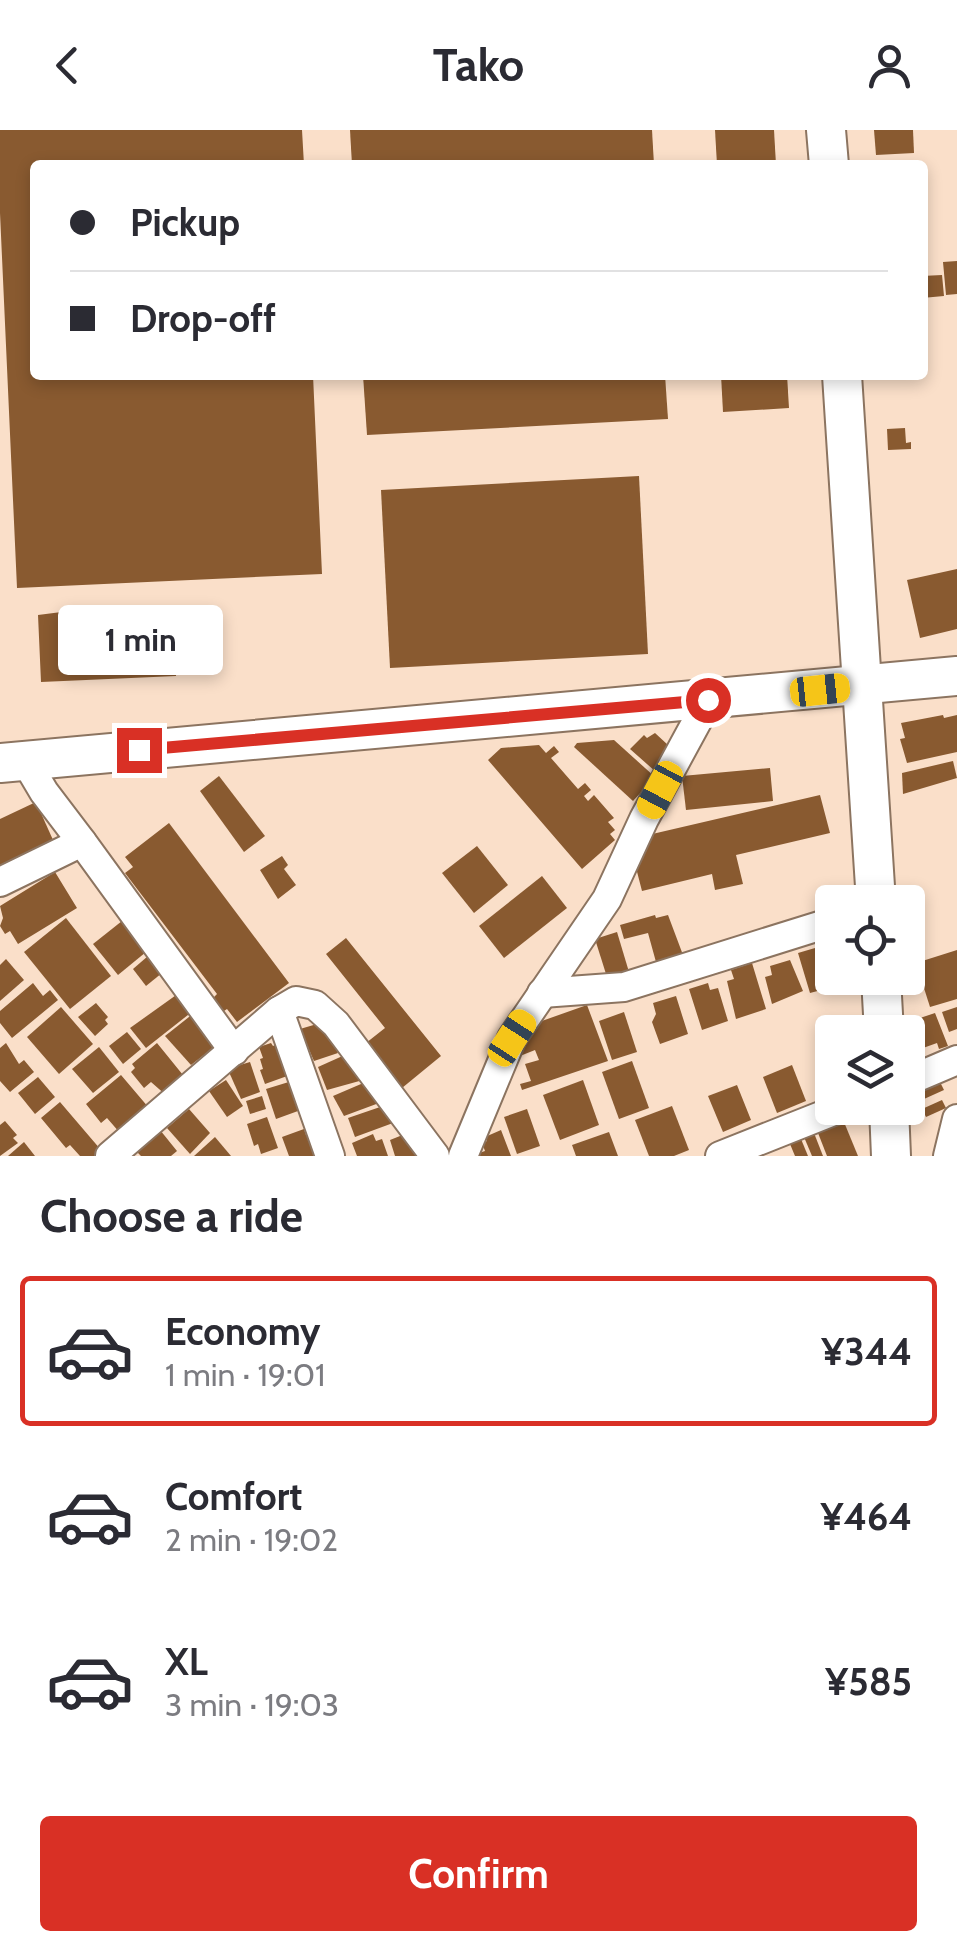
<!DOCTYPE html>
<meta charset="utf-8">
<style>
:root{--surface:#fff;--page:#f2f2f3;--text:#2b2b33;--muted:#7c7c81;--line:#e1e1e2;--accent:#d93025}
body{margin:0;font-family:Cabin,sans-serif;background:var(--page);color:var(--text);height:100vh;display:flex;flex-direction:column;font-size:38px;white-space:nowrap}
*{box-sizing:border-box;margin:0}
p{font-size:32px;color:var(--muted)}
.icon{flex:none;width:55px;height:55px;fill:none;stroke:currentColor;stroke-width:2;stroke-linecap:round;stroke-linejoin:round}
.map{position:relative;height:1026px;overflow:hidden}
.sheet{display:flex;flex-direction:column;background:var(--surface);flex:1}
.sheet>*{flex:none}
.guide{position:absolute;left:30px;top:30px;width:898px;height:220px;border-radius:10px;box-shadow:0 5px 15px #0003;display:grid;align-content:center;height:220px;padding:0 40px;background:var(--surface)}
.tools{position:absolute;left:815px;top:755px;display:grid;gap:20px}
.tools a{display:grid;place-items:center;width:110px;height:110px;border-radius:10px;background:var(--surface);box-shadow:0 5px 15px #0003;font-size:50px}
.end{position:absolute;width:45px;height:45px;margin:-22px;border:12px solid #d93025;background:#fff;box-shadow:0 0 0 5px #fff}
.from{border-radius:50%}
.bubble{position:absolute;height:70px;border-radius:10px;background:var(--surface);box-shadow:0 5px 15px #0003;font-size:32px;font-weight:700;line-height:70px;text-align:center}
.car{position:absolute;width:30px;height:60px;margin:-30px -15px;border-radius:12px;box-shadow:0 0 8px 2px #0007;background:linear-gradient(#f5c518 24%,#345 0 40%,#f5c518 0 76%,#345 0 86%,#f5c518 0)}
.guide b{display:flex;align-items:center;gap:35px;height:95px;font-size:38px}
.guide b+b{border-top:2px solid var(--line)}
.guide i{width:25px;height:25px;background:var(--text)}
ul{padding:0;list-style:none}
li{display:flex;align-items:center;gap:30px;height:150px;margin:0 20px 15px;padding:0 20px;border:5px solid transparent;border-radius:10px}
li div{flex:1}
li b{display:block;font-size:38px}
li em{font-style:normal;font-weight:700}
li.on{border-color:var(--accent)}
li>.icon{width:90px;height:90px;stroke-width:1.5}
h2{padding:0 40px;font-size:45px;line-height:120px}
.action{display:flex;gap:20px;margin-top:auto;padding:20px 40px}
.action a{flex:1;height:115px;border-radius:10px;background:var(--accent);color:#fff;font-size:40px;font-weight:700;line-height:115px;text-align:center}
header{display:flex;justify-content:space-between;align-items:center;height:130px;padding:0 40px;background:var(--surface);font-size:45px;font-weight:700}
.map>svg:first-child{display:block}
</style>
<header><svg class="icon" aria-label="back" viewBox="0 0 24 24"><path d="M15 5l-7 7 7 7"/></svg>Tako<svg class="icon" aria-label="person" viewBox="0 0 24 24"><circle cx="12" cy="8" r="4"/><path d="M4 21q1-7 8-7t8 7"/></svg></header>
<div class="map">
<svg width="957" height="1026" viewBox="0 0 957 1026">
<rect width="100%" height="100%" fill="#fadfc9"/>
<g fill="#895a30">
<path d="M 0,0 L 302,0 L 304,35 L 35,35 L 35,245 L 313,245 L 322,444 L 17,458 L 0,83 Z"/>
<path d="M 350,0 L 652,0 L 654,35 L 352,35 Z"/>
<path d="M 715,0 L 774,0 L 776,35 L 717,35 Z"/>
<path d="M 874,0 L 913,0 L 914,23 L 876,25 Z"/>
<path d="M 957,131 L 957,164 L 946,165 L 943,132 Z"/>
<path d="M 942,145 L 944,166 L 922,168 L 922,146 Z"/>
<path d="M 363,245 L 665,245 L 668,289 L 367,305 Z"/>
<path d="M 721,245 L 787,245 L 789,278 L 723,282 Z"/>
<path d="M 905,298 L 906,313 L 911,312 L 911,319 L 888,320 L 887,299 Z"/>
<path d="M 639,346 L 648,524 L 390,538 L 381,360 Z"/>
<path d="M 957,439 L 957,499 L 920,508 L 907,450 Z"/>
<path d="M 149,475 L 150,479 L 173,478 L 176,546 L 41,552 L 38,485 L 85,479 L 86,483 L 124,481 L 124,476 Z"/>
<path d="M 943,585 L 944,588 L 957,585 L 957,622 L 907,633 L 900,609 L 905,608 L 901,593 Z"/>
<path d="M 655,603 L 668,615 L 665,618 L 668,620 L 656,642 L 630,619 L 644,605 L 647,608 Z"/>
<path d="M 614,610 L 655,647 L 633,671 L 574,617 L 577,613 Z"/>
<path d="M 539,615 L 546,623 L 554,616 L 559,622 L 551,628 L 578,659 L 585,653 L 591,660 L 584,666 L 588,671 L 594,665 L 614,688 L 608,692 L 615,700 L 610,704 L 615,710 L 582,739 L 488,630 L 501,618 Z"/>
<path d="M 953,631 L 957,648 L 903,664 L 902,643 Z"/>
<path d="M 770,638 L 773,671 L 686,680 L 682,646 Z"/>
<path d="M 219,646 L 265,706 L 244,722 L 200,661 Z"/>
<path d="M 820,665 L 830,703 L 736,725 L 743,754 L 715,760 L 712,744 L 642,761 L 635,734 L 648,705 Z"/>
<path d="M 36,672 L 53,710 L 0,735 L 0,689 Z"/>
<path d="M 169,693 L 289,853 L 237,892 L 227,879 L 221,883 L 211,870 L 217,864 L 125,743 L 133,737 L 125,727 Z"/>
<path d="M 477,716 L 508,755 L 474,783 L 442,743 Z"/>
<path d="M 282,726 L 288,735 L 284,739 L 296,755 L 278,769 L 260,740 Z"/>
<path d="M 55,742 L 77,778 L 18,814 L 10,801 L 5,804 L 0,796 L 3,788 L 0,776 Z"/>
<path d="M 542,746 L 567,778 L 504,828 L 479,796 Z"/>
<path d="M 655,785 L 656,788 L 668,785 L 683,825 L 656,832 L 648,803 L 624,809 L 620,795 Z"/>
<path d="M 66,788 L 111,846 L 70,879 L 24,822 Z"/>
<path d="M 122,791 L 146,822 L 118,845 L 93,814 Z"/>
<path d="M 617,802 L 629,842 L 606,844 L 595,809 Z"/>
<path d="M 346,808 L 441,926 L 402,958 L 366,913 L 385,898 L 326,824 Z"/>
<path d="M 832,813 L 832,848 L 844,848 L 844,854 L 810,863 L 798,823 Z"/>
<path d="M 957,820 L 957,869 L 930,877 L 916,833 Z"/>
<path d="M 148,826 L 162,843 L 146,856 L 133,839 Z"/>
<path d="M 6,829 L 24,850 L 0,871 L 0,835 Z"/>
<path d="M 790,830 L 803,861 L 772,874 L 765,847 L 772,845 L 770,836 Z"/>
<path d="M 752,833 L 766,879 L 736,889 L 727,851 L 734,849 L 731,840 Z"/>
<path d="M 33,853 L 43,866 L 50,860 L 58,870 L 12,908 L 0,893 L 0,881 Z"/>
<path d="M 708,853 L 710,860 L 718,858 L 728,891 L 702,900 L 689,859 Z"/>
<path d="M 179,863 L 193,881 L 146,918 L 130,898 Z"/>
<path d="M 676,866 L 688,904 L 660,914 L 652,892 L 656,884 L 653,873 Z"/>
<path d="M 96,873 L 108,887 L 105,890 L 108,894 L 95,906 L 78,887 Z"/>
<path d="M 587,875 L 608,931 L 522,960 L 520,954 L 531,951 L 525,934 L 539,930 L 535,920 L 520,926 L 539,892 Z"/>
<path d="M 61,877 L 93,914 L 59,944 L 27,907 Z"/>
<path d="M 957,877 L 957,899 L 949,902 L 942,882 Z"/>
<path d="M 624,882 L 637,922 L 612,930 L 599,891 Z"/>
<path d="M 194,883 L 218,914 L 191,935 L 165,906 Z"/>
<path d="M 935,883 L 948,916 L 939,919 L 937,913 L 923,918 L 917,889 Z"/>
<path d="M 317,894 L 323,903 L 328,901 L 338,923 L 314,931 L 300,899 Z"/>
<path d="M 127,902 L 141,919 L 123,934 L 109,916 Z"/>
<path d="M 6,913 L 19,934 L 24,930 L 34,942 L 10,962 L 0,951 L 0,918 Z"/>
<path d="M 157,913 L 187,950 L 167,966 L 151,952 L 144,958 L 131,942 L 135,938 L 132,934 Z"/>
<path d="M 271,913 L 273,916 L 279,913 L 290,945 L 265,954 L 260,940 L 263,939 L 260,929 L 263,928 L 259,917 Z"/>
<path d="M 99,917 L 119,942 L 93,963 L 72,939 Z"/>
<path d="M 347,924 L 363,950 L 327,960 L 318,937 Z"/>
<path d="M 632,931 L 649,978 L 619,989 L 602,942 Z"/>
<path d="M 250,932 L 260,962 L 241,969 L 229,942 L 230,938 Z"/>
<path d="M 792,935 L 806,971 L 777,983 L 763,947 Z"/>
<path d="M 121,945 L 149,978 L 120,1003 L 107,988 L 101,993 L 86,974 Z"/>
<path d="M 38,947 L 55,967 L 35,984 L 18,963 Z"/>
<path d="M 226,950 L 243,976 L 227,987 L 209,961 Z"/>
<path d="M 583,950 L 599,995 L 560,1010 L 543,965 Z"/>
<path d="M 292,951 L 299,973 L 296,974 L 298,981 L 276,989 L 266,959 Z"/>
<path d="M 368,951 L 379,973 L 344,986 L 333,966 Z"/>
<path d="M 940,952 L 944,960 L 924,969 L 920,960 Z"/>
<path d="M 737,955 L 751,990 L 723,1002 L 708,966 Z"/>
<path d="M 262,966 L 266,979 L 250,984 L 246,971 Z"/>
<path d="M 942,970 L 946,978 L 926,987 L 922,979 Z"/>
<path d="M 60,972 L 101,1020 L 94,1026 L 80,1026 L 70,1015 L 66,1018 L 41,988 Z"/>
<path d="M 383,976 L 393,993 L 355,1007 L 348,988 Z"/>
<path d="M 672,976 L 689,1020 L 674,1026 L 649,1026 L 635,990 Z"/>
<path d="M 189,979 L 210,1003 L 190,1024 L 167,998 Z"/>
<path d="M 527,979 L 540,1016 L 517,1024 L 504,987 Z"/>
<path d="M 267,987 L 278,1018 L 261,1024 L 258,1014 L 254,1016 L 247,994 Z"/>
<path d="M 5,991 L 17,1005 L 13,1008 L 18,1013 L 0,1026 L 0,995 Z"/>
<path d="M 844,992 L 858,1026 L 827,1026 L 818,1003 Z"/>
<path d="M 304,999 L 306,1005 L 310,1004 L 317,1026 L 289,1026 L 282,1007 Z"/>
<path d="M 160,1000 L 177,1021 L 171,1026 L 141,1026 L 136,1021 Z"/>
<path d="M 501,1000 L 511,1026 L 480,1026 L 479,1023 L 485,1021 L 482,1013 L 487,1011 L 485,1007 Z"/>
<path d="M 609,1002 L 618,1026 L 576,1026 L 572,1015 Z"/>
<path d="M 814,1003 L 823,1026 L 812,1026 L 804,1007 Z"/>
<path d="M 373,1004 L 376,1011 L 382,1009 L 388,1026 L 357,1026 L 352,1013 Z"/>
<path d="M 405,1004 L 411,1020 L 416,1018 L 419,1026 L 395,1026 L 390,1010 Z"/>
<path d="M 215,1007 L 231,1026 L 194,1026 Z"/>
<path d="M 801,1009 L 808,1026 L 795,1026 L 790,1014 Z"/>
<path d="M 24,1012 L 35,1026 L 8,1026 Z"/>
</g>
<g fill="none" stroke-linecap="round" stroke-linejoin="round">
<g stroke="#8c7460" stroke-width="32">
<g id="street">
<path d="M 25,630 L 44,662 L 82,712"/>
<path d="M 0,752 L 82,712 L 234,921"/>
<path d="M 542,863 L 624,857 L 832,792"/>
<path d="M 279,881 L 330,1026"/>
<path d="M 908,951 L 957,930"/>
<path d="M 110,1026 L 279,881 L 296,871 L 315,875 L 336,894 L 435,1026"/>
<path d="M 463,1026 L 512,908 L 607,769 L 644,689 L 708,571"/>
<path d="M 720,1026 L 841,978"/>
<path d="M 948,1026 L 957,989"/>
</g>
</g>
<g stroke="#8c7460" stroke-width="42">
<g id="secondary">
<path d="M 826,0 L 829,35"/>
<path d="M 842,245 L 876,772"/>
<path d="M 0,633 L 957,546"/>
<path d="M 881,848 L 884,902"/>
<path d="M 889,978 L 891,1026"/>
</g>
</g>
<use href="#street" stroke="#fff" stroke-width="28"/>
<use href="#secondary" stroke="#fff" stroke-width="38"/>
</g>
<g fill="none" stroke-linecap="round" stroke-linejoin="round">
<path stroke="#d93025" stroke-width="12" d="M 139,620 L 708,570"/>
</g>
</svg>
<div class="tools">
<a><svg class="icon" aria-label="locate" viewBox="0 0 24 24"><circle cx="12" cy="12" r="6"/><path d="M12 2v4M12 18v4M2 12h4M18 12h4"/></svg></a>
<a><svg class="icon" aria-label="layers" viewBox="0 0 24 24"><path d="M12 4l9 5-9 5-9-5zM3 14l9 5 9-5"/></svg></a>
</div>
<i class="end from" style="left:708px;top:570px"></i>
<i class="end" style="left:139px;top:620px"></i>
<div class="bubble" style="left:58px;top:475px;width:165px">1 min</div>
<i class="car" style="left:820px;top:560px;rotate:84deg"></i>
<i class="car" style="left:660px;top:660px;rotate:208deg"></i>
<i class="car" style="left:512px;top:908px;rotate:33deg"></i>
<div class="guide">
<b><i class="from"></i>Pickup</b>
<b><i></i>Drop-off</b>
</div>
</div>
<section class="sheet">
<h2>Choose a ride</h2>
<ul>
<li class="on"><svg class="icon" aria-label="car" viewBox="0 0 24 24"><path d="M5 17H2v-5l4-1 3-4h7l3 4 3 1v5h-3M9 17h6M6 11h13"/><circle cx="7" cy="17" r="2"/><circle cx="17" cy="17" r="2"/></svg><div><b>Economy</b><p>1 min · 19:01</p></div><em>¥344</em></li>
<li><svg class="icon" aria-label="car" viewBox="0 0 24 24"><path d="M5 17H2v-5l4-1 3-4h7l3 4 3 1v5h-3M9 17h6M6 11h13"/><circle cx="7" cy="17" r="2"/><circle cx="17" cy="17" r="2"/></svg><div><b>Comfort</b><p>2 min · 19:02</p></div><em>¥464</em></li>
<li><svg class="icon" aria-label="car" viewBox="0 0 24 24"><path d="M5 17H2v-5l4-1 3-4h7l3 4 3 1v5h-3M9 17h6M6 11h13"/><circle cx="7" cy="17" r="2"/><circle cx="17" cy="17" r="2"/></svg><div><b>XL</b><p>3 min · 19:03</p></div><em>¥585</em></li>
</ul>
<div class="action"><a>Confirm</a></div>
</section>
